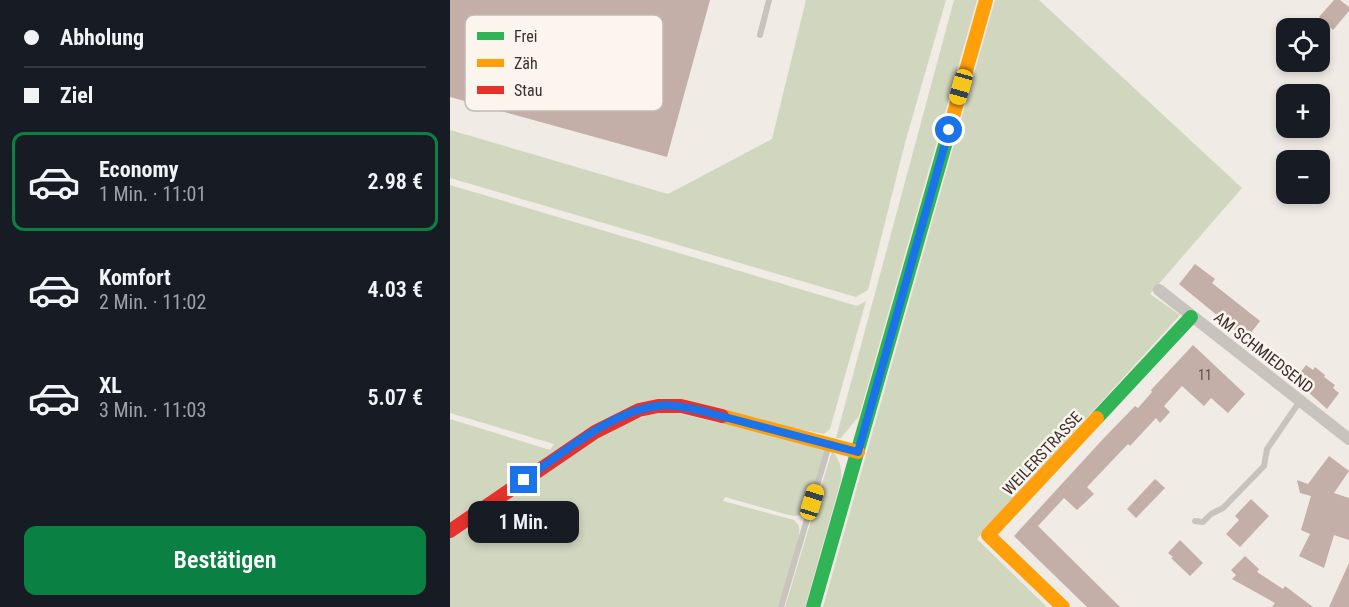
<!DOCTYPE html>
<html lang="de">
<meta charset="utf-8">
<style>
:root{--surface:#171b24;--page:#20242c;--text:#f1f3f6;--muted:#9ea1a6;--line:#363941;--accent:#0b8043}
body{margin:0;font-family:"Roboto Condensed",sans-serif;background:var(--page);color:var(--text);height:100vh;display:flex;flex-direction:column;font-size:22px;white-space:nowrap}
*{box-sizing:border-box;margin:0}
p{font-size:20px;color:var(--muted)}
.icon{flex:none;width:33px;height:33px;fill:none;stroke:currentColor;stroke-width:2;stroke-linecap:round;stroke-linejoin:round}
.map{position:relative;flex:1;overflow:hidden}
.sheet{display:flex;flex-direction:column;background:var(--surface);width:450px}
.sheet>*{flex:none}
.top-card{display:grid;align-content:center;height:132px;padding:0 24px;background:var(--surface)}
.tools{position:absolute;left:826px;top:18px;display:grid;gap:12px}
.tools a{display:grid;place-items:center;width:54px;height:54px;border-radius:12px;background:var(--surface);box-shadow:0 3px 9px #0003;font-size:30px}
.end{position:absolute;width:27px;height:27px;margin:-14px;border:8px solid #1a73e8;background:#fff;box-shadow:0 0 0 3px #fff}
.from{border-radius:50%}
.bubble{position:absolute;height:42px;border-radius:12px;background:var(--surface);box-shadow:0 3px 9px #0003;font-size:20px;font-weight:600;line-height:42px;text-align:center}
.car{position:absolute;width:18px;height:36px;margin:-18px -9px;border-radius:8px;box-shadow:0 0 4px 2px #0007;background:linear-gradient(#f5c518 24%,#345 0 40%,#f5c518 0 76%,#345 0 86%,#f5c518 0)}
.top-card b{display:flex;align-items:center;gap:21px;height:57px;font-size:22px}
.top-card b+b{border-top:2px solid var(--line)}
.top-card i{width:15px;height:15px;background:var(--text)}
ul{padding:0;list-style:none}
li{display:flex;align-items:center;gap:18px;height:99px;margin:0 12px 9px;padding:0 12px;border:3px solid transparent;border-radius:12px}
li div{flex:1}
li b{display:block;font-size:22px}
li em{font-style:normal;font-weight:600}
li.on{border-color:var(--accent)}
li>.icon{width:54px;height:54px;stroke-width:1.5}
.button{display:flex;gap:12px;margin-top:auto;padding:12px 24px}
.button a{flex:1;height:69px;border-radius:12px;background:var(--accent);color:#fff;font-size:24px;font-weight:600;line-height:69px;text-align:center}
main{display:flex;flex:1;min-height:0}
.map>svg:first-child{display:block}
</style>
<main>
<section class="sheet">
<div class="top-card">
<b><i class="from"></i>Abholung</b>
<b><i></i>Ziel</b>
</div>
<ul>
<li class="on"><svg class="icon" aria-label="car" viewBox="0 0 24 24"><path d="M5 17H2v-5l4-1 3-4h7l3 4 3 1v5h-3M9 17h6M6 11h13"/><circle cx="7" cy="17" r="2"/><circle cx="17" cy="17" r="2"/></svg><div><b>Economy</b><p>1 Min. · 11:01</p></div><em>2.98 €</em></li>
<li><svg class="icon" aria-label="car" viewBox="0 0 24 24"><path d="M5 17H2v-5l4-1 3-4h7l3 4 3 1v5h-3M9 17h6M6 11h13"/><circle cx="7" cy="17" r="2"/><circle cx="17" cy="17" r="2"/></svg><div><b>Komfort</b><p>2 Min. · 11:02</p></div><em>4.03 €</em></li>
<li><svg class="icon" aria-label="car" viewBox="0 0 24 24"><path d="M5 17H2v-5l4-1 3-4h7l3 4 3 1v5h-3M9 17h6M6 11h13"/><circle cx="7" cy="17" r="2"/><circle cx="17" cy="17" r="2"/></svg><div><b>XL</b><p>3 Min. · 11:03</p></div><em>5.07 €</em></li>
</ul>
<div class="button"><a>Bestätigen</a></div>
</section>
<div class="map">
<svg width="899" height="607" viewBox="0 0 899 607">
<rect width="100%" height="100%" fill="#f0ebe5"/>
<g fill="#d1d6bf">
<path d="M 356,0 L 496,0 L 455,143 L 418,290 L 406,297 L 0,178 L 0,130 L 218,194 L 322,139 Z"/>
<path d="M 504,0 L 527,0 L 409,416 L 391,438 L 386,438 Z"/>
<path d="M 545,0 L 589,0 L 792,188 L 700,294 L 730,315 L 527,539 L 597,607 L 373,607 Z"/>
<path d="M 0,185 L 407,306 L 416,301 L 380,429 L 374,434 L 202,401 L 0,525 L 0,419 L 100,450 L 104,444 L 0,413 Z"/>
<path d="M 203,413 L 228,413 L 374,448 L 374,454 L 355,514 L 344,516 L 335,514 L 275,497 L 273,501 L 344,520 C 347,524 349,524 349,528 C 352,541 333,592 328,607 L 0,607 L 0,537 L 158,431 Z"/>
<path d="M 382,451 C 390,460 392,468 391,480 L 355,607 L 335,607 Z"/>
</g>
<g fill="#c3afa7">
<path d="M 0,0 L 260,0 L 217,157 L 0,97 Z"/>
<path d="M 884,0 L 890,0 L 899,7 L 899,11 L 883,30 L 869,17 Z"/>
<path d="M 745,264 L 765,279 L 762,283 L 810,321 L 796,339 L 729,284 Z"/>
<path d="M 743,345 L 795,394 L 778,413 L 761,398 L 754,406 L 732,386 L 714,406 L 720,412 L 710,423 L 706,418 L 680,446 L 678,444 L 637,487 L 644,494 L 627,510 L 614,498 L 588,526 L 670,607 L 637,607 L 564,536 L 653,439 L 685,406 L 688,408 L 702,392 L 701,390 Z"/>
<path d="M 856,365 L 863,370 L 865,367 L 875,375 L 874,377 L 885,385 L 883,388 L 889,393 L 877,409 L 845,380 Z"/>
<path d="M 879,456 L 899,471 L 884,493 L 899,498 L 899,540 L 884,535 L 874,568 L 849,556 L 860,534 L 851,530 L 861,496 L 850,493 L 847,480 L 858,484 Z"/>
<path d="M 705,479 L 715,488 L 686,518 L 677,509 Z"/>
<path d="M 801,499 L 819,516 L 790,547 L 776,534 L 789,520 L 785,516 Z"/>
<path d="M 730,540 L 753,563 L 740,576 L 721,558 L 723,557 L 718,553 Z"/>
<path d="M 795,556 L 809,569 L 807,572 L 833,589 L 835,586 L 863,607 L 822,607 L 825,603 L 782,579 L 786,575 L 781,570 Z"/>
<path d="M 899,563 L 899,607 L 879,607 Z"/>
</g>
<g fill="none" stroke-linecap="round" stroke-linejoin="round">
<g stroke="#c9c3be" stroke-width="6">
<path d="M 310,35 L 319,0"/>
<path d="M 745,521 L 753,522 L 761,514 L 773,508 L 814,466 L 817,449 L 850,401"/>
<path d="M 331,607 L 379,445"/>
</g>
<path stroke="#c9c3be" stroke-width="12" d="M 709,290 L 899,439"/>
<g stroke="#30b455" stroke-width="14">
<path d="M 647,418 L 741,317"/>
<path d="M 363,607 L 497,138"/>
</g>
<g stroke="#ff9f0a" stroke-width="14">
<path d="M 497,138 L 536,0"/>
<path d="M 272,416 L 408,452"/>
<path d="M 613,607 L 538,535 L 647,418"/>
</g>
<path stroke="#e5322d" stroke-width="14" d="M 0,531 L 145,432 L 189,410 L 208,406 L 231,406 L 272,416"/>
</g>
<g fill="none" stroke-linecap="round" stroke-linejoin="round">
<path stroke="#1a73e8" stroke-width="8" d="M 74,480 C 112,454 160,412 207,406 C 220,404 234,407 248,410 L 408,452 L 499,130"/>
</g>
<g text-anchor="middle" stroke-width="5" stroke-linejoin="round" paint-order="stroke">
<g font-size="14" fill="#5d504a">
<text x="755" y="380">11</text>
</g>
<g font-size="16" fill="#3b302b" stroke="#fbf5ee">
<text transform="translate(814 352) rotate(38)" y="6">AM SCHMIEDSEND</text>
<text transform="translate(592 453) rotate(-47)" y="6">WEILERSTRASSE</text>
</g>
</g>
<rect x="15" y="15" width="198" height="96" rx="9" fill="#fbf5ee" stroke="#c1bab4" stroke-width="1.5"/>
<rect x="27" y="32" width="27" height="8" fill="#30b455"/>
<rect x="27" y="59" width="27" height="8" fill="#ff9f0a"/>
<rect x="27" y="86" width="27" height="8" fill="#e5322d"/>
<g font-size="16" fill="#3b302b">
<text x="64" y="42">Frei</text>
<text x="64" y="69">Zäh</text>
<text x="64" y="96">Stau</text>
</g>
</svg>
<div class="tools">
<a><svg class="icon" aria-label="locate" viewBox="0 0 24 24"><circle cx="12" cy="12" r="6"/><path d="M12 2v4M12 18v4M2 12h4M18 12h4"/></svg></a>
<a>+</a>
<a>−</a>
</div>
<i class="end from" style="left:499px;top:130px"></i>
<i class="end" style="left:74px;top:480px"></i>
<div class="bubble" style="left:18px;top:501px;width:111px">1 Min.</div>
<i class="car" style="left:511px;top:87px;rotate:196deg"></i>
<i class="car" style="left:362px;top:502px;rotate:17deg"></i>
</div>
</main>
